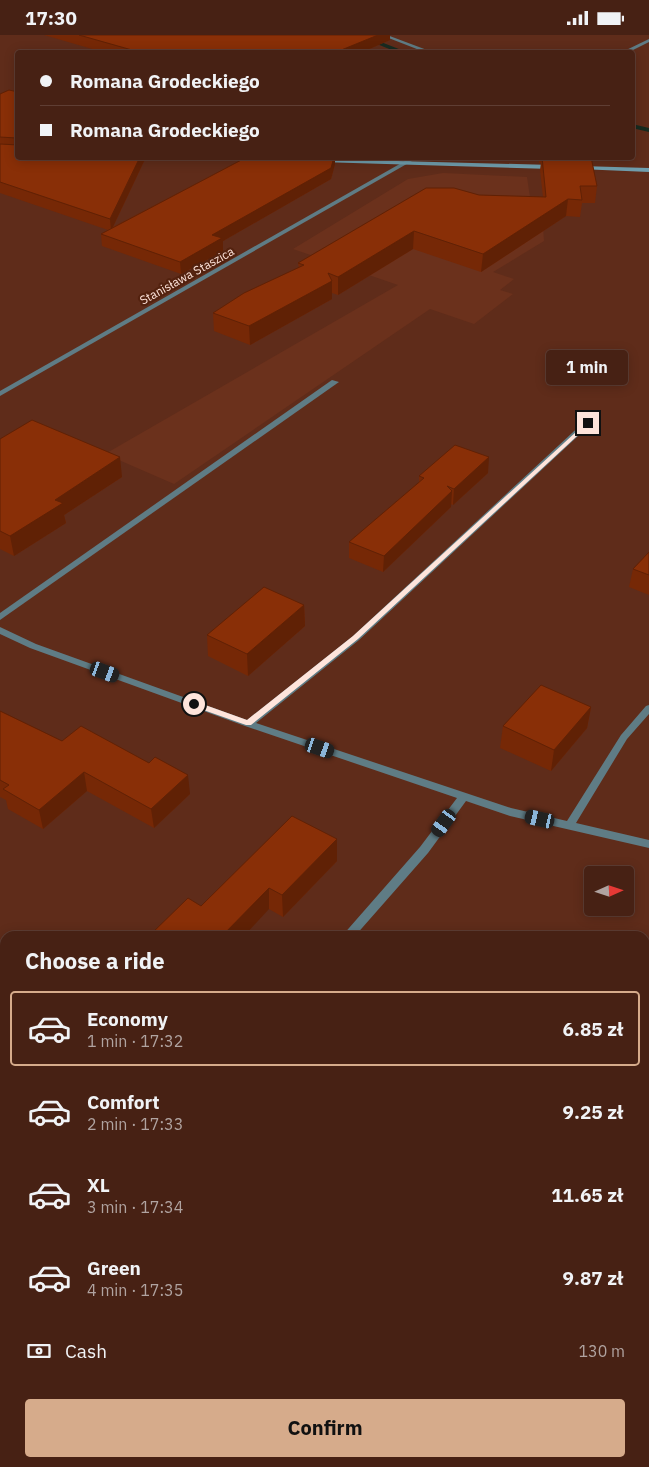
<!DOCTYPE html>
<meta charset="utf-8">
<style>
:root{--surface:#472114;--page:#4e291d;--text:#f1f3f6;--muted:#b0a3a0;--line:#5f3e34;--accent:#d6ab8b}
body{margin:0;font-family:"IBM Plex Sans",sans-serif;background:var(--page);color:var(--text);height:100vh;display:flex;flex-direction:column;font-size:19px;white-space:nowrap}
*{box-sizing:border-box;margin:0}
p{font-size:16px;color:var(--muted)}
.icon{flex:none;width:28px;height:28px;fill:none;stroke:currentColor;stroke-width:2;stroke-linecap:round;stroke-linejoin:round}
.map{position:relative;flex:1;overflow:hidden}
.sheet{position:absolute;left:0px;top:896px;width:650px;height:536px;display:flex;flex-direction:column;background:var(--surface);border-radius:15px 15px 0 0;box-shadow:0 2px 12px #0003,0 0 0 1px var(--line)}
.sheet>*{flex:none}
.banner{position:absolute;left:15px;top:15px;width:620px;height:110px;border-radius:5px;box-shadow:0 2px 12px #0003,0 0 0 1px var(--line);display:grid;align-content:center;height:110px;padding:0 25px;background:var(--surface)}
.needle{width:32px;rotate:87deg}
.fabs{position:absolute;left:584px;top:831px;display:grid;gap:10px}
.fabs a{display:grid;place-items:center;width:50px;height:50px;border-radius:5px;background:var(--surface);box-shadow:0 2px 12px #0003,0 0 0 1px var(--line);font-size:25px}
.end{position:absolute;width:22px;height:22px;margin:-11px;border:6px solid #fee4db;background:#111;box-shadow:0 0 0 2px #111}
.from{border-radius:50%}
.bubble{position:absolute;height:35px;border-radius:5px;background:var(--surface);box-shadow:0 2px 12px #0003,0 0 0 1px var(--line);font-size:16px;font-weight:700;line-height:35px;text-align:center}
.car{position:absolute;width:15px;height:30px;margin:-15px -8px;border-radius:6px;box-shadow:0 0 4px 1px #0007;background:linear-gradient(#222 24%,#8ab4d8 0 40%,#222 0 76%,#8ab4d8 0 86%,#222 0)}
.banner b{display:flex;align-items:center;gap:18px;height:48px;font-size:19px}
.banner b+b{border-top:1px solid var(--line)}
.banner i{width:12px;height:12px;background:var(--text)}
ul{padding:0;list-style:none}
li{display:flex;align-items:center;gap:15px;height:75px;margin:0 10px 8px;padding:0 15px;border:2px solid transparent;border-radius:5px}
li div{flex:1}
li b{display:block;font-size:19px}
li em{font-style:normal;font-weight:700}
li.on{border-color:var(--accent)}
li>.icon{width:45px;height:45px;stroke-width:1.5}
h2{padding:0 25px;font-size:22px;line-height:60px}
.pay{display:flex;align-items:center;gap:12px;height:55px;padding:0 25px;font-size:19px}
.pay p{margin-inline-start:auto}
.action{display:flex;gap:10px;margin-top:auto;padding:10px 25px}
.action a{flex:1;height:58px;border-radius:5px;background:var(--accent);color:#111;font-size:20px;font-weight:700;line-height:58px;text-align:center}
.status{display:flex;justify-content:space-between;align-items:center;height:35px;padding:0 25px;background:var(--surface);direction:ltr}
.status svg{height:14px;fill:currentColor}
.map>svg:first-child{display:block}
</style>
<div class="status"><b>17:30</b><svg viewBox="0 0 49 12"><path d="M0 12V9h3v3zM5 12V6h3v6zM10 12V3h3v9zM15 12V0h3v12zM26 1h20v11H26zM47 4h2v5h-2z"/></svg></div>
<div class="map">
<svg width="649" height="1432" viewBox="0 0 649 1432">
<rect width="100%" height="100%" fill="#5f2c1a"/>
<path fill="#6b311c" d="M 443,138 L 527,142 L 532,176 L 542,177 L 544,206 L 493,237 L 514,244 L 500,255 L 513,259 L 474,289 L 430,274 L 174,449 L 105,419 L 398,250 L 293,214 L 408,144 Z"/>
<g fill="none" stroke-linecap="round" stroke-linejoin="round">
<g fill="#172b20" fill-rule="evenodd">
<path d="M 355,0 L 363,0 L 409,18 L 399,18 Z"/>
<path d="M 632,89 L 649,93 L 649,97 L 632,93 Z"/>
</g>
<g fill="#5f7c85" fill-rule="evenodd">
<path d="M 381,0 L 387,0 L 435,18 L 427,18 Z"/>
<path d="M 649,4 L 649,7 L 627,18 L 620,18 Z"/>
<path d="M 412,122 L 419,122 L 0,361 L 0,356 Z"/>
<path d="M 332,345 L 339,347 L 0,585 L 0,578 Z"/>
<path d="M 585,386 L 588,386 L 592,388 L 359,605 L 256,688 L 511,773 L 567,786 L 621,700 L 646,671 L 649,670 L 649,679 L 627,704 L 576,788 L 649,805 L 649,813 L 510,781 L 466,766 L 428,818 L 355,901 L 342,901 L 420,812 L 457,763 L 245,691 L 30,613 L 0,599 L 0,592 L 36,609 L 247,685 L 353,601 Z"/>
<path d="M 5,1282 L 5,1299 L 0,1301 L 0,1284 Z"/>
</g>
<g fill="#709ead" fill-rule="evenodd">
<path d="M 191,122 L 258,122 L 260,124 L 257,126 Z"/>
<path d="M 322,124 L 552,130 L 555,132 L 552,134 L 320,127 L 319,126 Z"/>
<path d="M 581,131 L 649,133 L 649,137 L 579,134 L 578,133 Z"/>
</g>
</g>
<g fill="#762806">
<path d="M 44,0 L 390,0 L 390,5 L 360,18 L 106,18 Z"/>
<path d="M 18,57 L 18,122 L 146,122 L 113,192 L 247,122 L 335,122 L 335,129 L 331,144 L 223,206 L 223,216 L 181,239 L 102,211 L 101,199 L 108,195 L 0,158 L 0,59 Z"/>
<path d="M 539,122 L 591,122 L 597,151 L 595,168 L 582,168 L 580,182 L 566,181 L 481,237 L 413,214 L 338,260 L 332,258 L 332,264 L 250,310 L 214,296 L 213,278 L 299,233 L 298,228 L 479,160 L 543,162 L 540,135 L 541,128 L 539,128 Z"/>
<path d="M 0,404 L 122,442 L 64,480 L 66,488 L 14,521 L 0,514 Z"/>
<path d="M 488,438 L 453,470 L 451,469 L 451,472 L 383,537 L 349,523 L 349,507 L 419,447 L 419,441 Z"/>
<path d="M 649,517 L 649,560 L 629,552 L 633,534 Z"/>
<path d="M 304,570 L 305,591 L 248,641 L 208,621 L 207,600 Z"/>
<path d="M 591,672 L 587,693 L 551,736 L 500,713 L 503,691 Z"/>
<path d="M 0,676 L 62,706 L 190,759 L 154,793 L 87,756 L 43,794 L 8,774 L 6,765 L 0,762 Z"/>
<path d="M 337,826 L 283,882 L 269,874 L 201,871 Z"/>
<path d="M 645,1143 L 649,1146 L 649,1238 L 645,1236 Z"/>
<path d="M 103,1428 L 143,1428 L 140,1432 L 108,1432 Z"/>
</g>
<g fill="#602105">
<path d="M 378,0 L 390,0 L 390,5 L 360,18 L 334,18 Z"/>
<path d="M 140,122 L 146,122 L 111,196 L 110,184 Z"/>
<path d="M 334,122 L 335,122 L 335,129 L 331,144 L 223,206 L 223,216 L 181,239 L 180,227 L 212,200 Z"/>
<path d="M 568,164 L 566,181 L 481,237 L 483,219 Z"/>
<path d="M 414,196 L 413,214 L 338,260 L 338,242 Z"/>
<path d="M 332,246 L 332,264 L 250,310 L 249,291 Z"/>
<path d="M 120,422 L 122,442 L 64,480 L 66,488 L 14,521 L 10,501 L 55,465 Z"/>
<path d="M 489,422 L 488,438 L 453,470 L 454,454 Z"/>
<path d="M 452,456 L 451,472 L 383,537 L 384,521 Z"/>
<path d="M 304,570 L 305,591 L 248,641 L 247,619 Z"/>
<path d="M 591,672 L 587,693 L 551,736 L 554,715 Z"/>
<path d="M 84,737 L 87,756 L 43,794 L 39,775 Z"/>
<path d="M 188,740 L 190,759 L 154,793 L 151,774 Z"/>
<path d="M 337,804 L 337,826 L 283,882 L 282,860 Z"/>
<path d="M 269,853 L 269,874 L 244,901 L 222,901 Z"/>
<path d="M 5,1150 L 5,1174 L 0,1179 L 0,1156 Z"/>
<path d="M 126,1428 L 143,1428 L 140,1432 L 123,1432 Z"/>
</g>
<g fill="#892f07" stroke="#602105">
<path d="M 79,0 L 378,0 L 334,18 L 136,18 L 139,17 Z"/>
<path d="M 9,55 L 18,57 L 18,109 L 16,103 L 0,102 L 0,59 Z"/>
<path d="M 0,109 L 18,110 L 18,122 L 140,122 L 110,184 L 0,147 Z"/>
<path d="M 247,122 L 334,122 L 331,133 L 212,200 L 222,203 L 180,227 L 101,199 Z"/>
<path d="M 542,122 L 591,122 L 597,151 L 580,151 L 582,165 L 568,164 L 483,219 L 414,196 L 338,242 L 328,238 L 332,246 L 249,291 L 213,278 L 244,258 L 304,230 L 298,228 L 426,153 L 454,153 L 479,160 L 546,162 Z"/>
<path d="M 32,385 L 120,422 L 55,465 L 63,468 L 10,501 L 0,496 L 0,404 Z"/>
<path d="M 455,410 L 489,422 L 454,454 L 447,451 L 452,456 L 384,521 L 349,507 L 424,443 L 419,441 Z"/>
<path d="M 649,517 L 649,540 L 633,534 Z"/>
<path d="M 264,552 L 304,570 L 247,619 L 207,600 Z"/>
<path d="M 541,650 L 591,672 L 554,715 L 503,691 Z"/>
<path d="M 0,676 L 62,706 L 81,691 L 149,728 L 155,722 L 188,740 L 151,774 L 84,737 L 39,775 L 3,754 L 9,750 L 0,745 Z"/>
<path d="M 292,781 L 337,804 L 282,860 L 269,853 L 222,901 L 149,901 L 188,863 L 201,871 Z"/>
<path d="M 5,1072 L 5,1150 L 0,1156 L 0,1077 Z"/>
<path d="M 645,1143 L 649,1146 L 649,1215 L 645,1213 Z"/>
<path d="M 645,1404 L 649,1407 L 649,1432 L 575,1432 L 578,1428 L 645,1428 Z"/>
<path d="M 118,1428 L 126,1428 L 123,1432 Z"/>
</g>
<path fill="#fee4db" d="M 588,386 L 590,389 L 358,604 L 251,690 L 246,690 L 192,671 L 192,667 L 194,666 L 247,685 L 353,601 Z"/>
<g text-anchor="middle" stroke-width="4.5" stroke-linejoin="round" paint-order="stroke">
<g font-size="12" fill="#fee4db" stroke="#53220f">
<text transform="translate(187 241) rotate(-29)" y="4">Stanisława Staszica</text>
</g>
</g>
</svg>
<div class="fabs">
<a><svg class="needle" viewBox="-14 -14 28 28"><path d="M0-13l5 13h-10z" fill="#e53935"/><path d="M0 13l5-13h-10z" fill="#b0a3a0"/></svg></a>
</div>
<i class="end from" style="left:194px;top:669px"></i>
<i class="end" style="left:588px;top:388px"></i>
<div class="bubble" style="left:546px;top:315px;width:82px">1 min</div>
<i class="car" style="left:105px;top:637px;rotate:110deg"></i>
<i class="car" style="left:320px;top:713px;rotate:109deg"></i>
<i class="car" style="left:540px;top:784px;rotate:283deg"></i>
<i class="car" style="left:444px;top:788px;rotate:216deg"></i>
<div class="banner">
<b><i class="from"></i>Romana Grodeckiego</b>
<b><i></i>Romana Grodeckiego</b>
</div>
<section class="sheet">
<h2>Choose a ride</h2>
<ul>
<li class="on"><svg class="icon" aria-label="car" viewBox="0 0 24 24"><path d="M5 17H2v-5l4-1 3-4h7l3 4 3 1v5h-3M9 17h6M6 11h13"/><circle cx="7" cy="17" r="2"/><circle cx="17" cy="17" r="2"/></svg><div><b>Economy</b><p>1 min · 17:32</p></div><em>6.85 zł</em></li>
<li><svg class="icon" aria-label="car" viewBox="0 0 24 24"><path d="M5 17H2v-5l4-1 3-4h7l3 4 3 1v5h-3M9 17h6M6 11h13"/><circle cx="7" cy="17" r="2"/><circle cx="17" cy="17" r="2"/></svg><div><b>Comfort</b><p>2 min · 17:33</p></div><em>9.25 zł</em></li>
<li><svg class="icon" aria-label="car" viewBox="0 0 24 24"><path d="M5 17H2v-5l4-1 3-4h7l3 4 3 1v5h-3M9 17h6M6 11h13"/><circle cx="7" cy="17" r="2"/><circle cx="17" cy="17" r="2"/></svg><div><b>XL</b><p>3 min · 17:34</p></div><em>11.65 zł</em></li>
<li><svg class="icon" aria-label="car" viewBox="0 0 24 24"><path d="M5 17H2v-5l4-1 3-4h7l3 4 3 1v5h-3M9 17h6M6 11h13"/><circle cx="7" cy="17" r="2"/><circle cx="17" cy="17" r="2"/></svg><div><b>Green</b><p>4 min · 17:35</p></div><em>9.87 zł</em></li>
</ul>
<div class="pay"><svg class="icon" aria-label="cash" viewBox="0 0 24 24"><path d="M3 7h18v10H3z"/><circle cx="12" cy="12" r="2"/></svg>Cash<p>130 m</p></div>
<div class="action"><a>Confirm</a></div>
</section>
</div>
